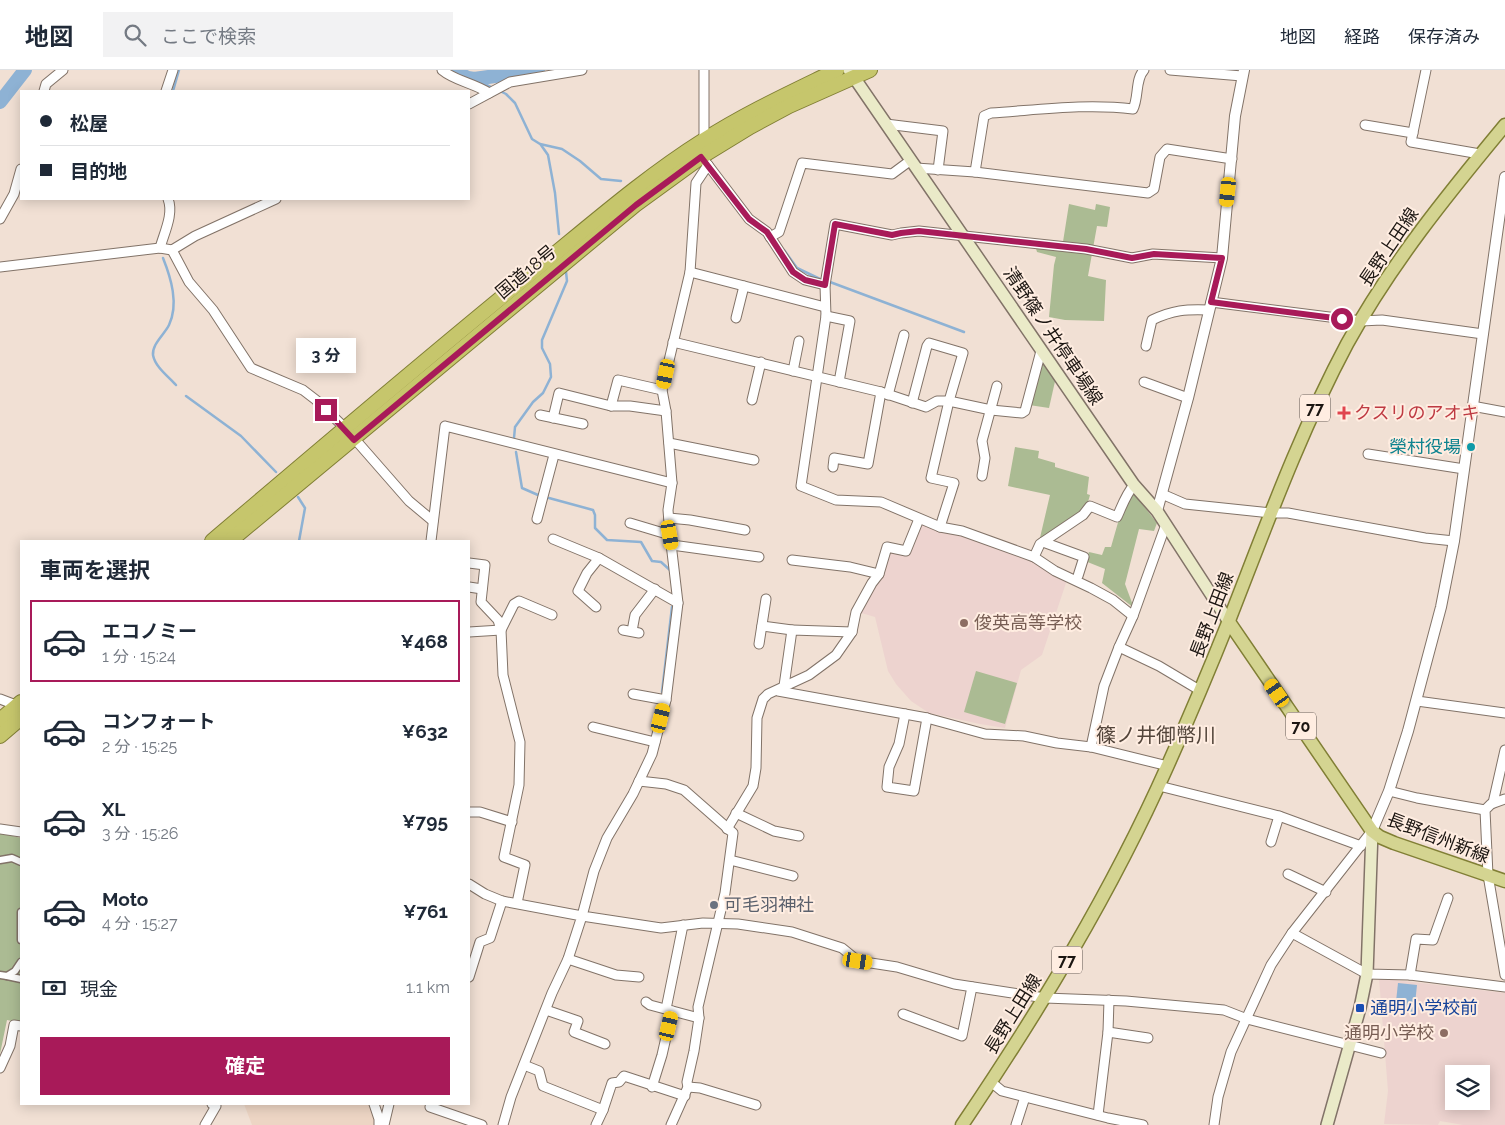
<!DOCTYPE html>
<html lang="ja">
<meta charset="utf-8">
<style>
:root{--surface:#fff;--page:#f2f2f3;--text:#1f2937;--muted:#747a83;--line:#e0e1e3;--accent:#a81a59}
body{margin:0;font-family:Raleway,"Noto Sans JP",sans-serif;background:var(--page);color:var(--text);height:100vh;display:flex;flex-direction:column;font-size:19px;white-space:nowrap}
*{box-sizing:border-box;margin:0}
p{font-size:16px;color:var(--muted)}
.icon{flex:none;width:28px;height:28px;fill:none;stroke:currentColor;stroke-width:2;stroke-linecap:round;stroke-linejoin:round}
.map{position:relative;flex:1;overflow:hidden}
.side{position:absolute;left:20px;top:470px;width:450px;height:565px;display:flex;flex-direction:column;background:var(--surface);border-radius:0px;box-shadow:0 2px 12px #0003}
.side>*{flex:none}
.hud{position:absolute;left:20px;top:20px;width:450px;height:110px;border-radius:0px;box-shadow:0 2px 12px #0003;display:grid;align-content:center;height:110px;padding:0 20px;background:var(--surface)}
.buttons{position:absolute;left:1445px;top:995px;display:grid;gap:10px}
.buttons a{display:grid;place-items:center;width:45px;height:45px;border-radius:0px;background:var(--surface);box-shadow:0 2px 12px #0003;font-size:25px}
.end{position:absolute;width:22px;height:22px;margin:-11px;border:6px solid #a81a59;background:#fff;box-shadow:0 0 0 2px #fff}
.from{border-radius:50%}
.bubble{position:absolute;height:35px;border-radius:0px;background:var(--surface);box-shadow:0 2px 12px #0003;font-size:16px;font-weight:700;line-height:35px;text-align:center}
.car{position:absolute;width:15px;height:30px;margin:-15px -8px;border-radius:6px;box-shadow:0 0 4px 1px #0007;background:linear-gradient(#f5c518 24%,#345 0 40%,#f5c518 0 76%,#345 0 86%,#f5c518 0)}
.hud b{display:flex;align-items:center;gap:18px;height:48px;font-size:19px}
.hud b+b{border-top:1px solid var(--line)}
.hud i{width:12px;height:12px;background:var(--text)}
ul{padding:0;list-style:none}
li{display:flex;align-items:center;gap:15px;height:82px;margin:0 10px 8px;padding:0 10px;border:2px solid transparent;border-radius:0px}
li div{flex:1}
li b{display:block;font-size:19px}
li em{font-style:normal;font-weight:700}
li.active{border-color:var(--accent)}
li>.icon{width:45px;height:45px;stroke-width:1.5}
h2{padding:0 20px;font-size:22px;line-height:60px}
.pay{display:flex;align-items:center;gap:12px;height:55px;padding:0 20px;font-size:19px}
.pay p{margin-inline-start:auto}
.cta{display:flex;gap:10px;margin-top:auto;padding:10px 20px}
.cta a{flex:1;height:58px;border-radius:0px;background:var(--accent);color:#fff;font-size:20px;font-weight:700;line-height:58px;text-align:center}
header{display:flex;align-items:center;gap:30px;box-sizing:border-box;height:70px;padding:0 25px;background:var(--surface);border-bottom:1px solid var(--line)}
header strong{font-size:24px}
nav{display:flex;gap:28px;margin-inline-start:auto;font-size:18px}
.search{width:350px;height:45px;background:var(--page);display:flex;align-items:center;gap:12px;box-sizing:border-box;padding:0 18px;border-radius:0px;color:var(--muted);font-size:19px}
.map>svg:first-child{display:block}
</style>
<header>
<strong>地図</strong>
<div class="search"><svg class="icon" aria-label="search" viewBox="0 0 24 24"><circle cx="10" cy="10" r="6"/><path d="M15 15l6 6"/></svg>ここで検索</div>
<nav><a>地図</a><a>経路</a><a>保存済み</a></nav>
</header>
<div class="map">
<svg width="1505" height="1055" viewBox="0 0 1505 1055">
<rect width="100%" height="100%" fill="#f1e0d4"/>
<path fill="#edd5c4" d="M 244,1034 L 371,1034 L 375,1044 L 374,1055 L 252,1055 Z"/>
<g fill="#edd3cf" fill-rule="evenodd">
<path d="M 917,450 L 1029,489 L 1067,510 L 1042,585 L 1021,600 L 1005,658 L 980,654 L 929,643 L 911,631 L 896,614 L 888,601 L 875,547 L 858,542 L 887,477 L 907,483 Z"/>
<path d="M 1379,908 L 1505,923 L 1505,1055 L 1463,1055 L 1440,1051 L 1438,1055 L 1384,1054 L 1388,1021 ZM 1454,1004 L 1481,1004 L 1481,1031 L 1454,1031 Z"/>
</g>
<g fill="#abbb93">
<path d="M 1069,134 L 1095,140 L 1096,134 L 1110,137 L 1107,157 L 1097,156 L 1088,206 L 1106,210 L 1104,251 L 1065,250 L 1049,247 L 1054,195 L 1056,187 L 1037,182 L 1035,175 L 1062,178 Z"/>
<path d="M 1042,288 L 1056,307 L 1049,338 L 1029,335 Z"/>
<path d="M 1015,377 L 1039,381 L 1038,388 L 1055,393 L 1055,397 L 1089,407 L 1087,424 L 1090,425 C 1085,449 1058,460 1039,472 L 1050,425 L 1008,416 Z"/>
<path d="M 1132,421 L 1157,453 L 1154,461 L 1139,459 L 1125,514 L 1134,538 L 1102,513 L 1105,499 L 1085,491 L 1089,482 L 1102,485 L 1105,477 L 1111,477 L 1119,449 Z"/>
<path d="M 976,601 L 1017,613 L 1005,654 L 964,642 Z"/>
<path d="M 0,763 L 21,768 L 21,953 L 7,950 L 0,984 Z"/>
</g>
<path fill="#8eb2d4" d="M 1398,913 L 1417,915 L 1414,943 L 1395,941 Z"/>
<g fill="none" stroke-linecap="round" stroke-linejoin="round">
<g stroke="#8eb2d4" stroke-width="2.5">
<path d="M 474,9 L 493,18"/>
<path d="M 498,20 L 506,24 L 515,33 L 532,69 L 540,74 L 562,79 L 580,91 L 601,109 L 621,111"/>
<path d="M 173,21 L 179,0"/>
<path d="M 541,75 L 548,85 L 555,123 L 559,164"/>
<path d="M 784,180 L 797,198 L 820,209"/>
<path d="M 163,188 C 171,208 179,234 169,255 C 164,265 152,274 153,285 C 155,297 169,307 176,315"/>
<path d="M 830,212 L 964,262"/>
<path d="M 186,326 L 241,366 L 276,402"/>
<path d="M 514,368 L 515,357 L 533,332 L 543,323 L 551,307 L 550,294 L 542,278 L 542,270 L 567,211 L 566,202"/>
<path d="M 516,382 L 522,418 L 538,425"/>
<path d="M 298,427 L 305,438 L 299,471"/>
<path d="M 549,428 L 593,440 L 595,445 L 595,458 L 607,470 L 641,472 L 652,491 L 661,492 L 671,501"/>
<path d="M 662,622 L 672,537"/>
<path d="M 657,649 L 659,634"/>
</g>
<g stroke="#8eb2d4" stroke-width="14">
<path d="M 451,0 L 468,8 L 474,9 L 538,0"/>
<path d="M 0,32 L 25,0"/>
</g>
<g stroke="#827368" stroke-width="9">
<g id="pedestrian">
<path d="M 0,790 L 12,788 L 21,792"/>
<path d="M 21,842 L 21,870"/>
<path d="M 0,905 L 7,906 L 15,901 L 21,892"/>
<path d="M 7,906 L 21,909"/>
</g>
</g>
<g stroke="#827368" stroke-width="11">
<g id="minor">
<path d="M 442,0 C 455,11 474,13 489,23"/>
<path d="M 1170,0 L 1242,6"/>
<path d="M 1426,0 L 1411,72 L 1480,84"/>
<path d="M 44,21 L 46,14 L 63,0"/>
<path d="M 166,21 L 173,0"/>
<path d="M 469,34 L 510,12 L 582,0"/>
<path d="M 886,54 L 943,61 L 938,100"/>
<path d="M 1365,55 L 1413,63"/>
<path d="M 704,70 L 704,0"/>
<path d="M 701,87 L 708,95 L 696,113 L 690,202 L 662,320 L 666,341 L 672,413 L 668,440 L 670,465 L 678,533 L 666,630 L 652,684 L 633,724 L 607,768 L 594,801 L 582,846 L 661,858 L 703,853 L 738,854 L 792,862 L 842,878 L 858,891 L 897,897 L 954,914 L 1045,928 L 1126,931 L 1224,940 L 1247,949 L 1381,983"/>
<path d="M 708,95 L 749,149 L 767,162 L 793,202 L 805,210 L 825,215 L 826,246 L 801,416 L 836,430 L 881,432 L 940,457 L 962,461 L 1034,487 L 1055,501 L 1091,518 L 1113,530 L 1133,546"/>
<path d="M 916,98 L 975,102 L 1148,123 L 1154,119 L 1160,87 L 1167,79 L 1232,89"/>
<path d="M 975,102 L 984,46 L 991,43 C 1038,40 1086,33 1133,39 C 1139,27 1135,9 1144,0"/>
<path d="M 0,149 L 14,124 L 21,99"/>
<path d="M 770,167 L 779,162 L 802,93 L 892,104 L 911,90"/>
<path d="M 160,178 C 164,163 174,144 168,129"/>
<path d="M 172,180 L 189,212 L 213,240 L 251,298 L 303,320 L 316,330 L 346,359 L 409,431 L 433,451"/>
<path d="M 0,197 L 160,178 L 172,180 L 195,166 L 276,129"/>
<path d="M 690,202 L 825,237"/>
<path d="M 825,215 L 835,154 L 892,165 L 901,163 L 919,161 L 1086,179 L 1132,188 L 1153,184 L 1222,188"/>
<path d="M 1211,232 L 1361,251 L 1382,250 L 1483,264"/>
<path d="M 826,246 L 850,251 L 839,312"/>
<path d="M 736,248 L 744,216"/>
<path d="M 673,272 L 881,322 L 926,337 L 937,331 L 949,331 L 991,340 L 1022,343 L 1025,341 L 1041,281"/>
<path d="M 1146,276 L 1152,250 C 1173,240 1186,239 1209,240"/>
<path d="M 793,301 L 799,271"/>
<path d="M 1144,312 L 1188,328"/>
<path d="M 888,325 L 904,265"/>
<path d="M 752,330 L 761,292"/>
<path d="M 912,333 L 927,276 L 929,273 L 963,283 L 949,331 L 931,408 L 954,413 L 940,457"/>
<path d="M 611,336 L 618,310 L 662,320"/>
<path d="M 1472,336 L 1505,342"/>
<path d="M 540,345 L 583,354"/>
<path d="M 553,348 L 559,323 L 611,336 L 630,336 L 666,341"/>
<path d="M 669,373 L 754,390"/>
<path d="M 1368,384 L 1464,399"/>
<path d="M 833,397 L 834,388 L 868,394 L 881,322"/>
<path d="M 982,406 L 985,388 L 982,371 L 997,316"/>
<path d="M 1162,424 L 1185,434 L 1271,443 L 1288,443 L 1425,468 L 1454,471"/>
<path d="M 669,448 L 690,450 L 745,460"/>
<path d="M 537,449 L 554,385"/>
<path d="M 630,453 L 670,465"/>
<path d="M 553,469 L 599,488 L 678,533"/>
<path d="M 431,471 L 445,356 L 672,413"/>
<path d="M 1043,472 L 1084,487 L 1078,506"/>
<path d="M 672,475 L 759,487"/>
<path d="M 1034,487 L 1040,474 L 1083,445 L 1090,436 L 1117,447 C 1122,436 1126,424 1134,415"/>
<path d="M 792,490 L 850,497 L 879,504"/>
<path d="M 469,493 L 485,495 L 481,532 L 498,550 L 501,560 L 503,605 L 520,672 L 519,715 L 504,787 L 525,795 L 517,833"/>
<path d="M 469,517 L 482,519"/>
<path d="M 596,537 L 578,521 L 587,503 L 599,488"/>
<path d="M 762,556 L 792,560"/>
<path d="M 623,560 L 639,563"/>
<path d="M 632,561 L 635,545 L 655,519"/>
<path d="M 469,562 L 501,560 L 514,534 L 519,531 L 552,545"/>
<path d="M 759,574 L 766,529"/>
<path d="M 1119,577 L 1159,596 L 1201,621"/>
<path d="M 784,616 L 792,560 L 852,562"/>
<path d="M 778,621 L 927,648 L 985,664 L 1024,666 L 1057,673 L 1091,677 L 1168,696"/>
<path d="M 633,624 L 666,630"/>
<path d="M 0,629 L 21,637"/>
<path d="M 1417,631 L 1505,643"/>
<path d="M 905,644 L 899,674 L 889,697 L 887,717 L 914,721 L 927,648"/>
<path d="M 593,657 L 655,672"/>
<path d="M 1091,677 L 1104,616 L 1119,577 L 1133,546 L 1165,457"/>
<path d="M 639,711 L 666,714 L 684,720 L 733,763 L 725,823 L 698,937 L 699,948 L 694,981 L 687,1012 L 688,1017 L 671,1055"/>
<path d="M 1159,716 L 1279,746 L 1361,776"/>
<path d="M 1389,721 L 1417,728 L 1485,740"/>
<path d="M 1505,729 L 1491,734 L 1485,740 L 1488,805 L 1505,905"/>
<path d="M 1493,733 L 1505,680"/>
<path d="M 469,742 L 480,742 L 512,752"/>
<path d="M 736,743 L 774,761 L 799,766"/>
<path d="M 0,759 L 21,762"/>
<path d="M 727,759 L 753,716 L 756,698 L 757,648 L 763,629 L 768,624 L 809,605 L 836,585 L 852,562 L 856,542 L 872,513 L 879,504 L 887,477 L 906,481 L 919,449"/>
<path d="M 1271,772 L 1279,746"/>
<path d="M 730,790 L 793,806"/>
<path d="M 1288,804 L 1326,822"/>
<path d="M 469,814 L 485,824 L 502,831 L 582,846 L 568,889 L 552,923 L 511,1027 L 503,1055"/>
<path d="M 1292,863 L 1367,904 L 1410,905 L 1505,917"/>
<path d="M 568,889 L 616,905 L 639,907"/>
<path d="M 1410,905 L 1416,869 L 1433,870 L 1448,828"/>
<path d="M 469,907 L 480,872 L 490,868 L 502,831"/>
<path d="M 646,932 L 650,935 L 699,948"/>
<path d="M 666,939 L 683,855"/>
<path d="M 546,940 L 578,951 L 574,962 L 605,974"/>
<path d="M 903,944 L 962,966 L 972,917"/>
<path d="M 1108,962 L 1148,968"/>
<path d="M 524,995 L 539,1001 L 543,1016 L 603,1040 L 612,1013 L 619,1012 L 624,1006 L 685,1026"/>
<path d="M 0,998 L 10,976 L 14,955 L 21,956"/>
<path d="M 991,1012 L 1002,1021 L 1108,1048 L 1143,1055"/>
<path d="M 652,1017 L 662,985 L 672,941"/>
<path d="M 688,1017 L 700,1018 L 756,1035"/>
<path d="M 374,1034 L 379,1049 L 379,1055"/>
<path d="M 431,1034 L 430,1037 L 482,1055"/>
<path d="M 1098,1045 L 1108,962 L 1109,930"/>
<path d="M 205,1055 L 216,1036 L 212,1034"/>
<path d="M 384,1055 L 389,1034"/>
<path d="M 596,1055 L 603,1040"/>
<path d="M 1016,1055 L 1025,1027"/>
<path d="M 1214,1055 L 1218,1027 L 1231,982 L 1271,895 L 1292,863 L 1372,761"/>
</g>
</g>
<g stroke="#827368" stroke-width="12">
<g id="tertiary">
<path d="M 1157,441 L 1188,328 L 1222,188 L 1235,46 L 1244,0"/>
<path d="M 1372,761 L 1389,721 L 1408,661 L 1441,537 L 1454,471 L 1505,107"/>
</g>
</g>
<g stroke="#827368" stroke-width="14">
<g id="secondary">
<path d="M 849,0 L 1134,415 L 1157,441 L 1229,552"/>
<path d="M 1327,1055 L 1360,938 L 1367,904 L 1372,761"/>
</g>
</g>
<g stroke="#817f35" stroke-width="15">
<g id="primary">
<path d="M 1229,552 L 1372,761 L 1380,767 L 1394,773 L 1505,811"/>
<path d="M 962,1055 C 1039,941 1111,823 1167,697 C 1189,648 1210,598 1230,548 C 1266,456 1300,362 1347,274 C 1391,194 1447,125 1505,55"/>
</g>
</g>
<g stroke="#817f35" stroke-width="16">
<g id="trunk">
<path d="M 212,471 C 317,382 422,292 529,205 C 586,159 642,109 704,70 C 746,43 792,22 837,0"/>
<path d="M 230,471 L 635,135 L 701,87 L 750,57 L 789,36 L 870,0"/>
<path d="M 0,650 L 21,632"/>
<path d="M 0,666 L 21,648"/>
</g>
</g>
<use href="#pedestrian" stroke="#fff" stroke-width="6"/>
<use href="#minor" stroke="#fff" stroke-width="9"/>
<use href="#tertiary" stroke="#fff" stroke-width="10"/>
<use href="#secondary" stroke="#eaeac8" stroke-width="11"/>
<use href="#primary" stroke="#d4d491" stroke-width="12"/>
<use href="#trunk" stroke="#c6c66c" stroke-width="14"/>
</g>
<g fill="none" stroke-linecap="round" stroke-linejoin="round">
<path stroke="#a81a59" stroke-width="6" d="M 326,340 L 354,370 L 636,135 L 701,87 L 749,149 L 767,162 L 793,202 L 805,210 L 825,215 L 835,154 L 892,165 L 901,163 L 919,161 L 1086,179 L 1132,188 L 1154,184 L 1222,188 L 1211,232 L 1342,249"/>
</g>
<path fill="#e0444e" stroke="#ffede1" stroke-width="2" d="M1341.5 335.5h5v5h5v5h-5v5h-5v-5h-5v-5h5z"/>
<circle fill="#0f9aa8" stroke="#ffede1" stroke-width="2" cx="1471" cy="377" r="5"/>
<g fill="#8d6e63" stroke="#ffede1" stroke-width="2">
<circle cx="964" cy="553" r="5"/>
<circle cx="1444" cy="963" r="5"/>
</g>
<circle fill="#6b7280" stroke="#ffede1" stroke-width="2" cx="714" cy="835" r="5"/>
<rect fill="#1a4fb4" stroke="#ffede1" stroke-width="2" x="1355" y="933" width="10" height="10" rx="2.5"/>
<g text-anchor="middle" stroke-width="4" stroke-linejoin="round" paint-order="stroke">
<g fill="#ffede1" stroke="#605650" stroke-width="1">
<rect x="1300" y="324.5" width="30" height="27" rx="4"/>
<rect x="1286" y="642.5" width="30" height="27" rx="4"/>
<rect x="1052" y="876.5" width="30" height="27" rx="4"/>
</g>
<g font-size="16" font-weight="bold" fill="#1c1612">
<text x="1315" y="344">77</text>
<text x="1301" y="662">70</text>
<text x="1067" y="896">77</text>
</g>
<g font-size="18" fill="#1c1612" stroke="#ffede1">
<text transform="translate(1389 177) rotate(-56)" y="6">長野上田線</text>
<text transform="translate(526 202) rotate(-40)" y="6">国道18号</text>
<text transform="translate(1053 266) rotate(56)" y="6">清野篠ノ井停車場線</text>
<text transform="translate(1212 545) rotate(-69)" y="6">長野上田線</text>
<text transform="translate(1438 768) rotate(21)" y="6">長野信州新線</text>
<text transform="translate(1013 944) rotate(-58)" y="6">長野上田線</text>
</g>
<g font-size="18" fill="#be3a42" stroke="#ffede1" text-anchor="start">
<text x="1354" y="349">クスリのアオキ</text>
</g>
<g font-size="18" fill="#0d838f" stroke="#ffede1" text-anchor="end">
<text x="1461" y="383">榮村役場</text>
</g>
<g font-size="18" fill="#785e54" stroke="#ffede1" text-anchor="start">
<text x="974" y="559">俊英高等学校</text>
<text x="1434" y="969" text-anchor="end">通明小学校</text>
</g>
<g font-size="18" fill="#5b616d" stroke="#ffede1" text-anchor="start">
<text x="724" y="841">可毛羽神社</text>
</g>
<g font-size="18" fill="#164399" stroke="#ffede1" text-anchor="start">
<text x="1370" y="944">通明小学校前</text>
</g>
<g font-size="20" fill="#53453b" stroke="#ffede1">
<text x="1156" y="672">篠ノ井御幣川</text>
</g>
</g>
</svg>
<div class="buttons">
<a><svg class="icon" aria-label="layers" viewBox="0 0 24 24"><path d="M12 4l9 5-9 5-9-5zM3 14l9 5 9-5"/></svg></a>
</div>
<i class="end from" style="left:1342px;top:249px"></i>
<i class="end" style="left:326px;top:340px"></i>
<div class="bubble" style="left:296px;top:268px;width:60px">3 分</div>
<i class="car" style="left:1228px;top:122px;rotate:186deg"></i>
<i class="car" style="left:666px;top:304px;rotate:192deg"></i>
<i class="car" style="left:670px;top:465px;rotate:170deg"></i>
<i class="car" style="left:1277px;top:623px;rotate:325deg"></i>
<i class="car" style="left:661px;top:648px;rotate:14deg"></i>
<i class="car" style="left:858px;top:891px;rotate:99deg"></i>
<i class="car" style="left:669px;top:956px;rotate:13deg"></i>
<div class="hud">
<b><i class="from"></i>松屋</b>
<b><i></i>目的地</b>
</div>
<section class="side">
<h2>車両を選択</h2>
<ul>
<li class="active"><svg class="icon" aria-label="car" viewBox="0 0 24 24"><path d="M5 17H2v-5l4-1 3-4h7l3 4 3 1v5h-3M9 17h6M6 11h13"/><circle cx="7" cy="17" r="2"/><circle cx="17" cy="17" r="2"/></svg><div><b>エコノミー</b><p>1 分 · 15:24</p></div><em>¥468</em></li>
<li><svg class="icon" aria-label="car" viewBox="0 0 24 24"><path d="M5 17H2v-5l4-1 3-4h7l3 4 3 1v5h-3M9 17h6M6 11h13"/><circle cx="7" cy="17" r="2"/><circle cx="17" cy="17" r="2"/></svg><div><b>コンフォート</b><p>2 分 · 15:25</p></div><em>¥632</em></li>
<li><svg class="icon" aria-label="car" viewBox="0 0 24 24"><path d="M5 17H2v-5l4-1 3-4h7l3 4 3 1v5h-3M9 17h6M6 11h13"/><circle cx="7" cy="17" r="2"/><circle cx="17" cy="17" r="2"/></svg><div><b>XL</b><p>3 分 · 15:26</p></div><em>¥795</em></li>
<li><svg class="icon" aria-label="car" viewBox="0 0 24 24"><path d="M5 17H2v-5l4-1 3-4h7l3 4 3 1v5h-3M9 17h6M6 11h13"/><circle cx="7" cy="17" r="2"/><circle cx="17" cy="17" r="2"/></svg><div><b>Moto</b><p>4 分 · 15:27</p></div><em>¥761</em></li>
</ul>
<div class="pay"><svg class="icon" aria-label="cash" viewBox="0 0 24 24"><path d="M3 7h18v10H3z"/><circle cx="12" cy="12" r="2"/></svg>現金<p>1.1 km</p></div>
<div class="cta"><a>確定</a></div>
</section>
</div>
